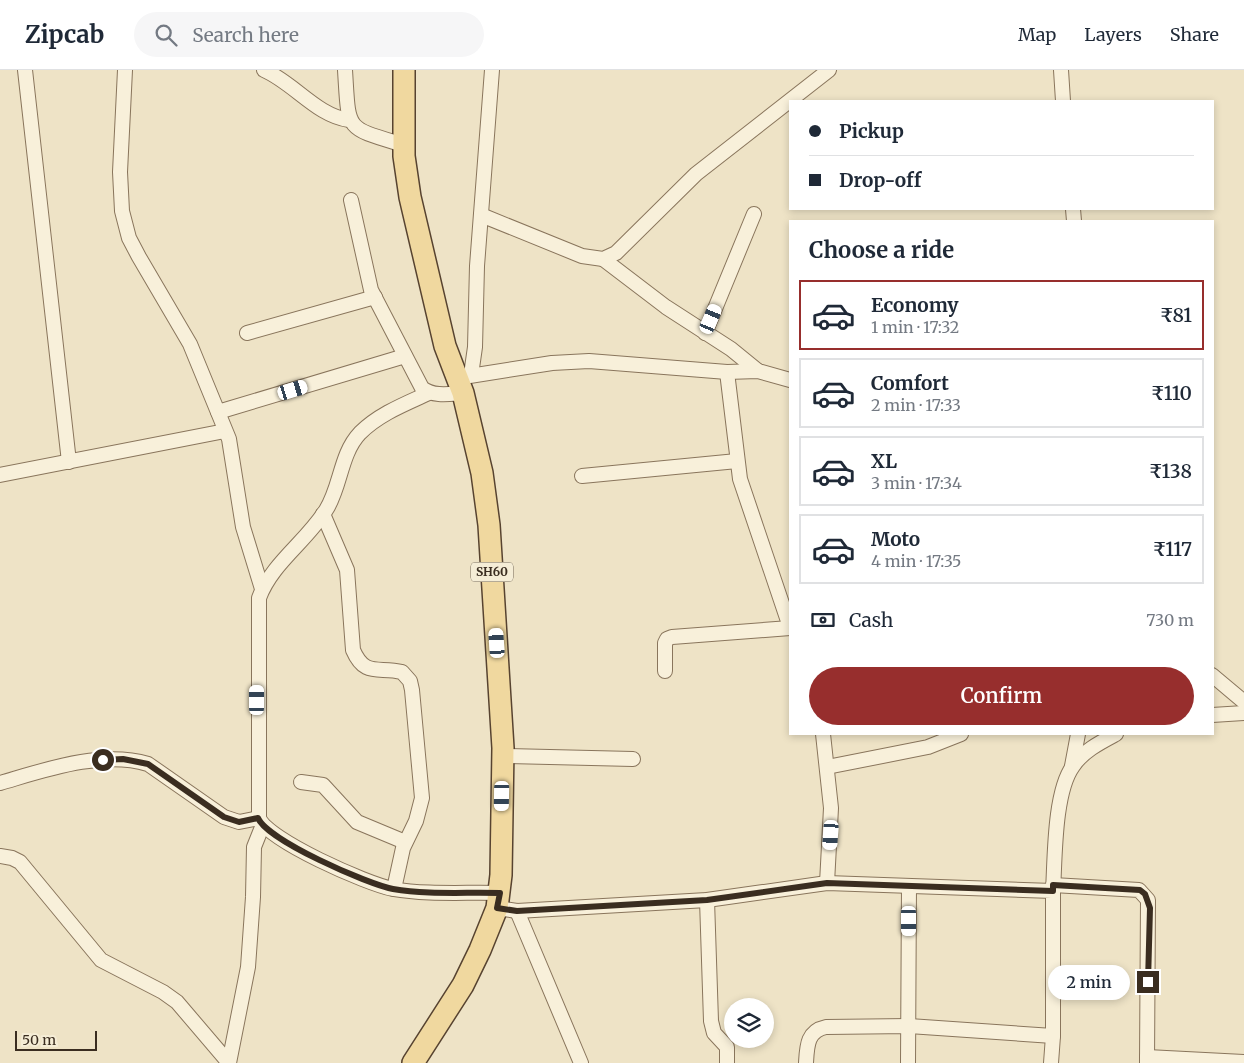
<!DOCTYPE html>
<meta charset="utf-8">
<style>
:root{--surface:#fff;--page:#f6f6f7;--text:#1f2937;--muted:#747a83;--line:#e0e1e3;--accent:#972e2d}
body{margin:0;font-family:Merriweather,serif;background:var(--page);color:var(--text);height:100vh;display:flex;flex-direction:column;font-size:19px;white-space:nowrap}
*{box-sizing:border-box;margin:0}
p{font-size:16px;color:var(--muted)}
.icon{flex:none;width:28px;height:28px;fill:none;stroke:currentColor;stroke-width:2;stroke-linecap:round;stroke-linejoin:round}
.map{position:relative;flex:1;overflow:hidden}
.drawer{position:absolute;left:789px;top:150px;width:425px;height:515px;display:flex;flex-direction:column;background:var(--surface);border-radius:0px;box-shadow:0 2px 8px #0003}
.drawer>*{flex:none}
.hud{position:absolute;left:789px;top:30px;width:425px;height:110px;border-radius:0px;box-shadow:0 2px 8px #0003;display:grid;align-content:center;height:110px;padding:0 20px;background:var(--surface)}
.buttons{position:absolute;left:724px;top:928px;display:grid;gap:10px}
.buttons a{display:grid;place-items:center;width:50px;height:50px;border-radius:50%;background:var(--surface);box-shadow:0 2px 8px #0003;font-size:25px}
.scale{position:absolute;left:15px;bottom:12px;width:82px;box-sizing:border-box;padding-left:5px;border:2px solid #3a2d20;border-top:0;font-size:14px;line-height:18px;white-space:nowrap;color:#3a2d20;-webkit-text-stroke:4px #f5edd6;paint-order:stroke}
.end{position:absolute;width:22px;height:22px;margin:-11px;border:6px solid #3a2d20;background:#fff;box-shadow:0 0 0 2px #fff}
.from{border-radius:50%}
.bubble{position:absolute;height:35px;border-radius:18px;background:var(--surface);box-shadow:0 2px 8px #0003;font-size:16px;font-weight:600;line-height:35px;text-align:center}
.car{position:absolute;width:15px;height:30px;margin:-15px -8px;border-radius:6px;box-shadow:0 0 4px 1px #0007;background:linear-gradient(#fff 24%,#345 0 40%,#fff 0 76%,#345 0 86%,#fff 0)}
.hud b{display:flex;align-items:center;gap:18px;height:48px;font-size:19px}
.hud b+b{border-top:1px solid var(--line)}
.hud i{width:12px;height:12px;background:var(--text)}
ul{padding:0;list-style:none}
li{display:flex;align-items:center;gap:15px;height:70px;margin:0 10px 8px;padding:0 10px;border:2px solid var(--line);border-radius:0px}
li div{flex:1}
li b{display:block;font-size:19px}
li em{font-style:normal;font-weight:600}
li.active{border-color:var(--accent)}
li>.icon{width:45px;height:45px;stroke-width:1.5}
h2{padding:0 20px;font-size:22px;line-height:60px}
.pay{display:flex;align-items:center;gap:12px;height:55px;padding:0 20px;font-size:19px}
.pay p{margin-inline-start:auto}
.cta{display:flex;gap:10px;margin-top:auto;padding:10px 20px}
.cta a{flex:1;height:58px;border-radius:30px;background:var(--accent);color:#fff;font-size:20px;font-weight:600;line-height:58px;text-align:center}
header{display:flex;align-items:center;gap:30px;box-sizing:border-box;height:70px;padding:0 25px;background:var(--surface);border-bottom:1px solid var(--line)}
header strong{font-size:24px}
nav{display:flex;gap:28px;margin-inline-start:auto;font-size:18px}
.search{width:350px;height:45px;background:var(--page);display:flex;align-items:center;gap:12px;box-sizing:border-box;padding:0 18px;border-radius:28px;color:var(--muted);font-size:19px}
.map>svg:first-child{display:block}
</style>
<header>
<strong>Zipcab</strong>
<div class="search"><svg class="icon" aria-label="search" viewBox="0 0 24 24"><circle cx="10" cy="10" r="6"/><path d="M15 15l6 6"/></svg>Search here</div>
<nav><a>Map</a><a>Layers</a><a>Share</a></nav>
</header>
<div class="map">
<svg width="1244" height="993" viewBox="0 0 1244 993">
<rect width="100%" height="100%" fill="#eee3c6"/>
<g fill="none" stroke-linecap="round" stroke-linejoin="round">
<g stroke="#89755c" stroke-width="16">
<g id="minor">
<path d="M 25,0 L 69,392"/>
<path d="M 125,0 L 120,102 L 122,141 L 129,168 L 139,187 L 190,274 L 229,369 L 243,457 L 262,519"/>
<path d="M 264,0 C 294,13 317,46 349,50"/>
<path d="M 345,0 C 349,62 344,57 404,75"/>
<path d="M 1061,0 L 1063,31"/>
<path d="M 351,130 L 371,220 L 422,318 C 434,327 449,324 463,323"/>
<path d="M 1073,139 L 1074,151"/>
<path d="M 481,145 L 582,186 L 603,189 L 616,183 L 696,104 L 829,0"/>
<path d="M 603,189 L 666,237 L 731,279 L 758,301"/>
<path d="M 247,263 L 375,227"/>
<path d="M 705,263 L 754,144"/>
<path d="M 727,302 L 740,409 L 790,557"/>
<path d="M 471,305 L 475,277 L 477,196 L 492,0"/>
<path d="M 457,308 L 552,293 L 589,291 L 727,302 L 758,301 L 790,310"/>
<path d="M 429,323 C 405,334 379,344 360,363 C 340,384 341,417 326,440 C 306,472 272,493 259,528 L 259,748 C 267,770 367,814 393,819 C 427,825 465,822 500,823"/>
<path d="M 218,342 L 405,286"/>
<path d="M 0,405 L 225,361"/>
<path d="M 582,406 L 737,391"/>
<path d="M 323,444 L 347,500 L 353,580 C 365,608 379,596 402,602 L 410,611 L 412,620 L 422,728 L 416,751 L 403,778 L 394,819"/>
<path d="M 665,601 L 665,573 L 667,569 L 672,567 L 790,558"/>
<path d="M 1212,605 L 1244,632"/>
<path d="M 1212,645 L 1244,643"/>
<path d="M 823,664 L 831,738 L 827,813"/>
<path d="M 503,686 L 633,689"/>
<path d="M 1072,696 L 1078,664"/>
<path d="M 827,697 L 928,677 L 961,664"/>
<path d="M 301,712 L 323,715 L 357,752 L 405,772"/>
<path d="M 0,713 C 45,700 101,680 148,694 L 224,747 L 239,752 L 259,748"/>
<path d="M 0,786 L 12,788 L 20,792 L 101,890 L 163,922 L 177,932 L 229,993"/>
<path d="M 1053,815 L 1139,820 L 1148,830 L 1147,993"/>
<path d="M 1053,821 C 1055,788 1054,722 1073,696 C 1083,681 1101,672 1116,664"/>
<path d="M 707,830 L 711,951 L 714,963 L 727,977 L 727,993"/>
<path d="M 497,838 L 517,841 L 707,830 L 827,813 L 1053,821 L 1053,966 L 1051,993"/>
<path d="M 517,841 L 581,993"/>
<path d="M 1147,987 L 1244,992"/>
<path d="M 229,993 L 248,897 L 253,827 L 254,777 L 262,757"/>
<path d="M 806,993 C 807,976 807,961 826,957 L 909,956 L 1053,966"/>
<path d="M 908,993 L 909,816"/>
</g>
</g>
<g stroke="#574330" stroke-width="24">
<path id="primary" d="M 404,0 L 404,86 L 410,127 L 445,276 L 463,323 L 482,403 L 489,455 L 503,678 L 501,805 L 497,838 L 480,880 L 463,915 L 413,993"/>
</g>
<use href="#minor" stroke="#f8f0da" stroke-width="14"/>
<use href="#primary" stroke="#f0d89f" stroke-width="21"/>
</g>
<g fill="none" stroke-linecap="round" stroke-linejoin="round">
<path stroke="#3a2d20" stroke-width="6" d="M 103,690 L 123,689 L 148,694 L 224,747 L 239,752 L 258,748 C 267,770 367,814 393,819 C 427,825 465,822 500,823 L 497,838 L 517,841 L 707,830 L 827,813 L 1053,821 L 1053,815 L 1140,820 L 1145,824 L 1150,838 L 1148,912"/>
</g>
<g text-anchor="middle" stroke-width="4.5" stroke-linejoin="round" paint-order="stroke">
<rect fill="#f5edd6" stroke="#726757" stroke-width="1" x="471" y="492.5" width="42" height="19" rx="4"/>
<g font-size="12" font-weight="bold" fill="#3a2d20">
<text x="492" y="506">SH60</text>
</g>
</g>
</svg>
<div class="buttons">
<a><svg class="icon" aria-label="layers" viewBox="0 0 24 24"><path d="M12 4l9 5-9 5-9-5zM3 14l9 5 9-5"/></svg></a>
</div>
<div class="scale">50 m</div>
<i class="end from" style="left:103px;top:690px"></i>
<i class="end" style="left:1148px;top:912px"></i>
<div class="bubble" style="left:1048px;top:895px;width:82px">2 min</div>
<i class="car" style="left:711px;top:249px;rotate:23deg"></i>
<i class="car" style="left:293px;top:320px;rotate:73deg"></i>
<i class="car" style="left:497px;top:573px;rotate:356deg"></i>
<i class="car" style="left:257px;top:630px;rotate:0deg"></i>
<i class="car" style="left:502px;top:726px;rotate:181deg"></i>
<i class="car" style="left:831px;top:765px;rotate:184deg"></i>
<i class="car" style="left:909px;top:851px;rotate:180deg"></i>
<div class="hud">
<b><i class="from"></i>Pickup</b>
<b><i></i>Drop-off</b>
</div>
<section class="drawer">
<h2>Choose a ride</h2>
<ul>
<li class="active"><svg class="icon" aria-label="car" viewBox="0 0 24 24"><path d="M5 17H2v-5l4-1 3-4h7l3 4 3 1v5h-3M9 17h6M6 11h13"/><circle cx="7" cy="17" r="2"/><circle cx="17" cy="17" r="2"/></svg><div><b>Economy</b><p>1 min · 17:32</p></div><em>₹81</em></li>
<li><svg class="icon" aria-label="car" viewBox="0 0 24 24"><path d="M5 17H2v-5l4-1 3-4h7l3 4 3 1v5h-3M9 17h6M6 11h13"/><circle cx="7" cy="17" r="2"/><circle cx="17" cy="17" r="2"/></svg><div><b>Comfort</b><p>2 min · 17:33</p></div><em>₹110</em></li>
<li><svg class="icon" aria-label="car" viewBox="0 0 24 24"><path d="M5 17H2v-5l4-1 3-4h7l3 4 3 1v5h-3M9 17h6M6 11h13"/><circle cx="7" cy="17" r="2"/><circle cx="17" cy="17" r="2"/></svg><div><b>XL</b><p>3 min · 17:34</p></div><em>₹138</em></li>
<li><svg class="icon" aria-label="car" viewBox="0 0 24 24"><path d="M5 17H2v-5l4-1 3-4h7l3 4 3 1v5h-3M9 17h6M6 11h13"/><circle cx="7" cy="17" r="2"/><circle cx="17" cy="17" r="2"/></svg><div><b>Moto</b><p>4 min · 17:35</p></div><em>₹117</em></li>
</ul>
<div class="pay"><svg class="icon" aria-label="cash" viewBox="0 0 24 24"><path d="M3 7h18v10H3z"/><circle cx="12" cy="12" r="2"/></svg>Cash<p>730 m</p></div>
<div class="cta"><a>Confirm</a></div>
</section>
</div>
